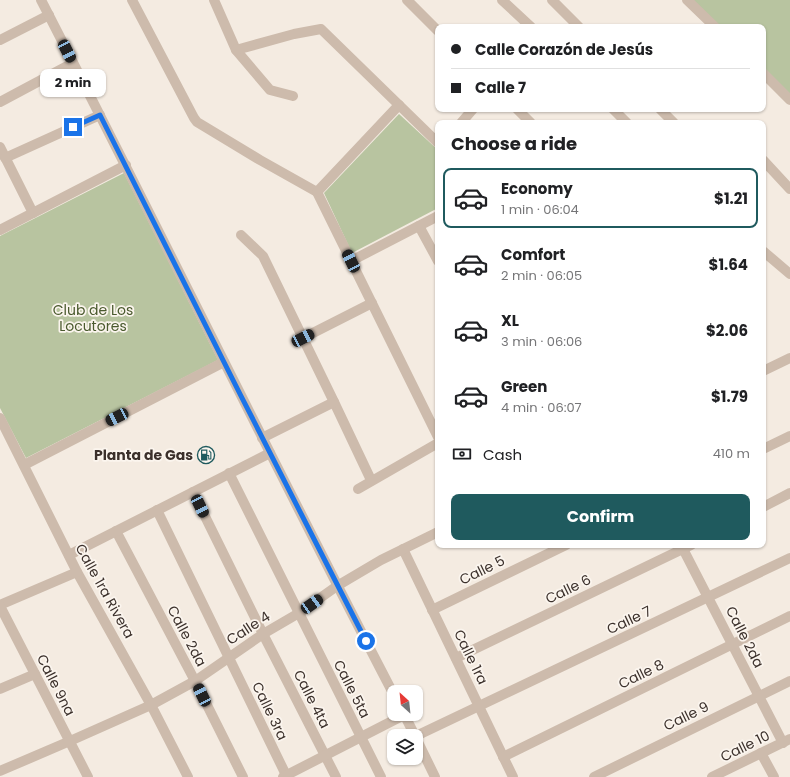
<!DOCTYPE html>
<meta charset="utf-8">
<style>
:root{--surface:#fff;--page:#f6f6f6;--text:#202124;--muted:#757577;--line:#e0e0e0;--accent:#1f5a5e}
body{margin:0;font-family:Poppins,sans-serif;background:var(--page);color:var(--text);height:100vh;display:flex;flex-direction:column;font-size:15px;white-space:nowrap}
*{box-sizing:border-box;margin:0}
p{font-size:13px;color:var(--muted)}
.icon{flex:none;width:22px;height:22px;fill:none;stroke:currentColor;stroke-width:2;stroke-linecap:round;stroke-linejoin:round}
.map{position:relative;flex:1;overflow:hidden}
.sheet{position:absolute;left:435px;top:120px;width:331px;height:428px;display:flex;flex-direction:column;background:var(--surface);border-radius:8px;box-shadow:0 1px 3px #0004}
.sheet>*{flex:none}
.hud{position:absolute;left:435px;top:24px;width:331px;height:88px;border-radius:8px;box-shadow:0 1px 3px #0004;display:grid;align-content:center;height:88px;padding:0 16px;background:var(--surface)}
.needle{width:26px;rotate:333deg}
.buttons{position:absolute;left:387px;top:685px;display:grid;gap:8px}
.buttons a{display:grid;place-items:center;width:36px;height:36px;border-radius:8px;background:var(--surface);box-shadow:0 1px 3px #0004;font-size:20px}
.end{position:absolute;width:18px;height:18px;margin:-9px;border:5px solid #1a73e8;background:#fff;box-shadow:0 0 0 2px #fff}
.from{border-radius:50%}
.bubble{position:absolute;height:28px;border-radius:8px;background:var(--surface);box-shadow:0 1px 3px #0004;font-size:13px;font-weight:700;line-height:28px;text-align:center}
.car{position:absolute;width:12px;height:24px;margin:-12px -6px;border-radius:5px;box-shadow:0 0 3px 1px #0007;background:linear-gradient(#222 24%,#8ab4d8 0 40%,#222 0 76%,#8ab4d8 0 86%,#222 0)}
.hud b{display:flex;align-items:center;gap:14px;height:38px;font-size:15px}
.hud b+b{border-top:1px solid var(--line)}
.hud i{width:10px;height:10px;background:var(--text)}
ul{padding:0;list-style:none}
li{display:flex;align-items:center;gap:12px;height:60px;margin:0 8px 6px;padding:0 8px;border:2px solid transparent;border-radius:8px}
li div{flex:1}
li b{display:block;font-size:15px}
li em{font-style:normal;font-weight:700}
li.selected{border-color:var(--accent)}
li>.icon{width:36px;height:36px;stroke-width:1.5}
h2{padding:0 16px;font-size:18px;line-height:48px}
.pay{display:flex;align-items:center;gap:10px;height:44px;padding:0 16px;font-size:15px}
.pay p{margin-inline-start:auto}
.action{display:flex;gap:8px;margin-top:auto;padding:8px 16px}
.action a{flex:1;height:46px;border-radius:8px;background:var(--accent);color:#fff;font-size:16px;font-weight:700;line-height:46px;text-align:center}
.map>svg:first-child{display:block}
</style>
<div class="map">
<svg width="790" height="777" viewBox="0 0 790 777">
<rect width="100%" height="100%" fill="#f4ebe1"/>
<g fill="#b8c4a0">
<path d="M 687,0 L 790,0 L 790,100 L 763,74 L 763,27 L 715,27 Z"/>
<path d="M 399,114 L 438,150 L 438,208 L 352,253 L 324,193 Z"/>
<path d="M 124,173 L 218,360 L 26,458 L 0,408 L 0,236 Z"/>
</g>
<g fill="none" stroke-linecap="round" stroke-linejoin="round">
<g stroke="#cdbbac" stroke-width="10">
<path d="M 132,0 L 194,118 L 197,122 L 260,160 L 317,192 L 438,437"/>
<path d="M 214,0 L 236,50 L 270,90 L 293,96"/>
<path d="M 407,0 L 438,31"/>
<path d="M 502,0 L 531,27"/>
<path d="M 552,0 L 579,27"/>
<path d="M 687,0 L 715,27"/>
<path d="M 0,40 L 49,15"/>
<path d="M 236,50 L 294,34 L 321,29 L 438,143"/>
<path d="M 763,73 L 790,100"/>
<path d="M 0,102 L 73,63"/>
<path d="M 517,109 L 531,123"/>
<path d="M 613,109 L 627,123"/>
<path d="M 660,109 L 674,123"/>
<path d="M 461,123 L 473,109"/>
<path d="M 0,147 L 33,213"/>
<path d="M 5,158 L 100,115"/>
<path d="M 763,160 L 790,189"/>
<path d="M 317,192 L 399,105"/>
<path d="M 419,226 L 438,261"/>
<path d="M 0,230 L 126,165"/>
<path d="M 241,235 L 263,256 L 334,402 L 371,480"/>
<path d="M 763,251 L 790,274"/>
<path d="M 351,261 L 438,216"/>
<path d="M 303,338 L 372,303"/>
<path d="M 763,371 L 790,358"/>
<path d="M 0,418 L 77,572 L 151,705 L 188,777"/>
<path d="M 262,438 L 334,402"/>
<path d="M 763,449 L 790,436"/>
<path d="M 24,465 L 224,362"/>
<path d="M 229,473 L 381,777"/>
<path d="M 358,489 L 438,443"/>
<path d="M 193,492 L 263,634 L 336,777"/>
<path d="M 763,507 L 790,493"/>
<path d="M 157,510 L 287,777"/>
<path d="M 116,531 L 195,681 L 243,777"/>
<path d="M 681,545 L 783,743"/>
<path d="M 403,549 L 513,777"/>
<path d="M 69,555 L 270,453"/>
<path d="M 0,605 L 77,572"/>
<path d="M 0,606 L 88,777"/>
<path d="M 432,610 L 566,545"/>
<path d="M 456,658 L 691,545"/>
<path d="M 0,689 L 35,674"/>
<path d="M 416,736 L 790,558"/>
<path d="M 761,753 L 774,777"/>
<path d="M 503,757 L 790,616"/>
<path d="M 0,771 L 70,741 L 151,705 L 195,681 L 263,634 L 299,613 L 337,586 L 381,560 L 438,532"/>
<path d="M 283,777 L 404,715"/>
<path d="M 594,777 L 790,681"/>
<path d="M 712,777 L 790,739"/>
</g>
<g stroke="#cdbbac" stroke-width="10">
<path d="M 41,0 C 160,231 274,465 394,695"/>
<path d="M 404,714 L 415,736"/>
<path d="M 416,738 L 435,777"/>
</g>
</g>
<g fill="none" stroke-linecap="round" stroke-linejoin="round">
<path stroke="#1a73e8" stroke-width="5" d="M 73,127 L 100,115 L 240,394 L 366,641"/>
</g>
<defs>
<g id="fuel-ring" transform="scale(0.9)"><circle r="9.5" fill="#fbf5ee" stroke="#1f5a5e" stroke-width="1.5"/><path d="M-5.5-6h7V0h2V4h1.3V-2.5L3-4.5l.8-.8L6-3V5H2.5V1h-1V6h-7ZM-4.2-4.7v3.2H.2V-4.7Z" fill="#1f5a5e"/></g>
</defs>
<g fill-rule="evenodd">
<use href="#fuel-ring" x="206" y="455"/>
</g>
<g text-anchor="middle" stroke-width="3.5" stroke-linejoin="round" paint-order="stroke">
<g font-size="14" fill="#4a5a2e" stroke="#fbf5ee">
<text x="93" y="315">Club de Los<tspan x="93" dy="16">Locutores</tspan></text>
</g>
<g font-size="14" font-weight="bold" fill="#3b302b" stroke="#fbf5ee" text-anchor="end">
<text x="193" y="460">Planta de Gas</text>
</g>
<g font-size="14" fill="#3b302b" stroke="#fbf5ee">
<text transform="translate(482 570) rotate(-26)" y="5">Calle 5</text>
<text transform="translate(568 589) rotate(-26)" y="5">Calle 6</text>
<text transform="translate(105 591) rotate(61)" y="5">Calle 1ra Rivera</text>
<text transform="translate(629 620) rotate(-25)" y="5">Calle 7</text>
<text transform="translate(248 628) rotate(-33)" y="5">Calle 4</text>
<text transform="translate(187 636) rotate(62)" y="5">Calle 2da</text>
<text transform="translate(745 637) rotate(63)" y="5">Calle 2da</text>
<text transform="translate(471 657) rotate(64)" y="5">Calle 1ra</text>
<text transform="translate(641 674) rotate(-26)" y="5">Calle 8</text>
<text transform="translate(56 685) rotate(63)" y="5">Calle 9na</text>
<text transform="translate(352 689) rotate(63)" y="5">Calle 5ta</text>
<text transform="translate(312 699) rotate(63)" y="5">Calle 4ta</text>
<text transform="translate(270 711) rotate(64)" y="5">Calle 3ra</text>
<text transform="translate(686 716) rotate(-26)" y="5">Calle 9</text>
<text transform="translate(745 746) rotate(-26)" y="5">Calle 10</text>
</g>
</g>
</svg>
<div class="buttons">
<a><svg class="needle" viewBox="-14 -14 28 28"><path d="M0-13l5 13h-10z" fill="#e53935"/><path d="M0 13l5-13h-10z" fill="#757577"/></svg></a>
<a><svg class="icon" aria-label="layers" viewBox="0 0 24 24"><path d="M12 4l9 5-9 5-9-5zM3 14l9 5 9-5"/></svg></a>
</div>
<i class="end from" style="left:366px;top:641px"></i>
<i class="end" style="left:73px;top:127px"></i>
<div class="bubble" style="left:40px;top:69px;width:66px">2 min</div>
<i class="car" style="left:67px;top:51px;rotate:153deg"></i>
<i class="car" style="left:351px;top:261px;rotate:334deg"></i>
<i class="car" style="left:303px;top:338px;rotate:63deg"></i>
<i class="car" style="left:117px;top:417px;rotate:243deg"></i>
<i class="car" style="left:200px;top:506px;rotate:154deg"></i>
<i class="car" style="left:312px;top:604px;rotate:55deg"></i>
<i class="car" style="left:202px;top:695px;rotate:334deg"></i>
<div class="hud">
<b><i class="from"></i>Calle Corazón de Jesús</b>
<b><i></i>Calle 7</b>
</div>
<section class="sheet">
<h2>Choose a ride</h2>
<ul>
<li class="selected"><svg class="icon" aria-label="car" viewBox="0 0 24 24"><path d="M5 17H2v-5l4-1 3-4h7l3 4 3 1v5h-3M9 17h6M6 11h13"/><circle cx="7" cy="17" r="2"/><circle cx="17" cy="17" r="2"/></svg><div><b>Economy</b><p>1 min · 06:04</p></div><em>$1.21</em></li>
<li><svg class="icon" aria-label="car" viewBox="0 0 24 24"><path d="M5 17H2v-5l4-1 3-4h7l3 4 3 1v5h-3M9 17h6M6 11h13"/><circle cx="7" cy="17" r="2"/><circle cx="17" cy="17" r="2"/></svg><div><b>Comfort</b><p>2 min · 06:05</p></div><em>$1.64</em></li>
<li><svg class="icon" aria-label="car" viewBox="0 0 24 24"><path d="M5 17H2v-5l4-1 3-4h7l3 4 3 1v5h-3M9 17h6M6 11h13"/><circle cx="7" cy="17" r="2"/><circle cx="17" cy="17" r="2"/></svg><div><b>XL</b><p>3 min · 06:06</p></div><em>$2.06</em></li>
<li><svg class="icon" aria-label="car" viewBox="0 0 24 24"><path d="M5 17H2v-5l4-1 3-4h7l3 4 3 1v5h-3M9 17h6M6 11h13"/><circle cx="7" cy="17" r="2"/><circle cx="17" cy="17" r="2"/></svg><div><b>Green</b><p>4 min · 06:07</p></div><em>$1.79</em></li>
</ul>
<div class="pay"><svg class="icon" aria-label="cash" viewBox="0 0 24 24"><path d="M3 7h18v10H3z"/><circle cx="12" cy="12" r="2"/></svg>Cash<p>410 m</p></div>
<div class="action"><a>Confirm</a></div>
</section>
</div>
